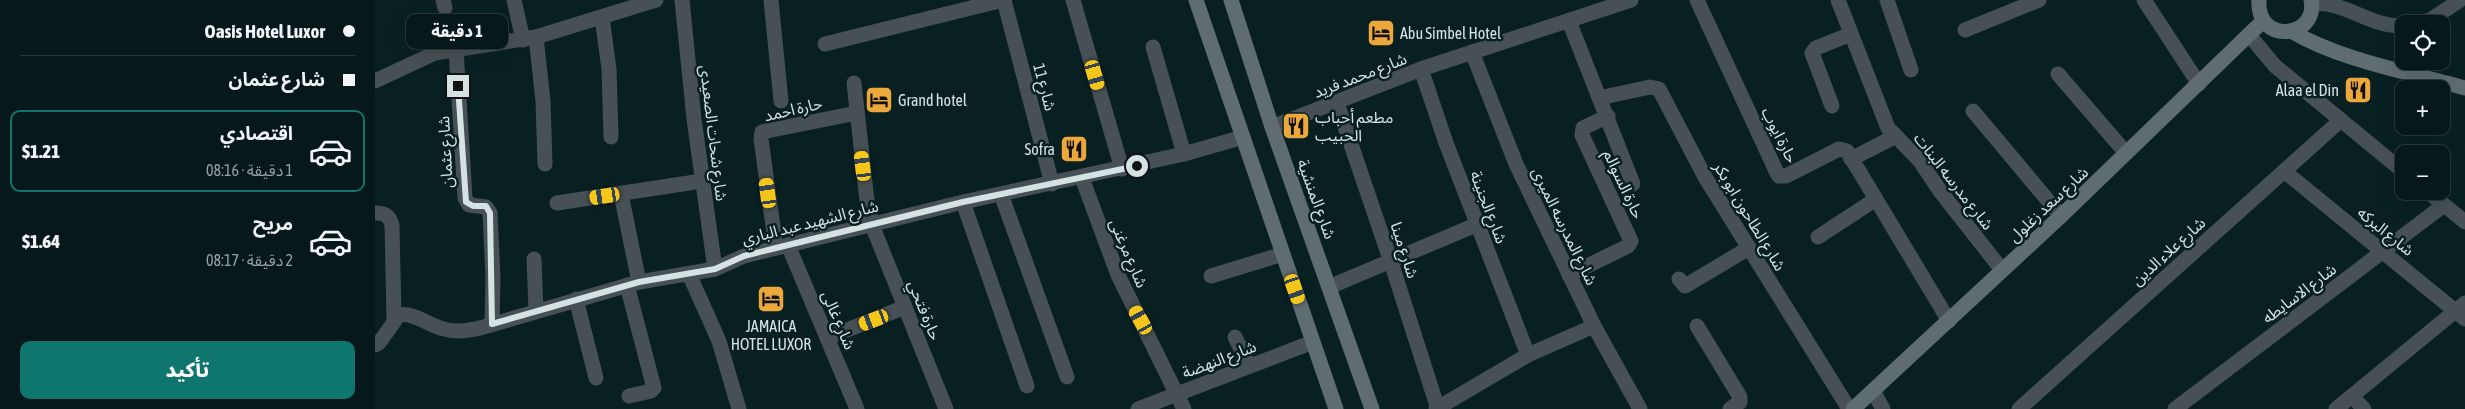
<!DOCTYPE html>
<html lang="ar">
<meta charset="utf-8">
<style>
:root{--surface:#07181a;--page:#102123;--text:#f1f3f6;--muted:#98a0a2;--line:#283739;--accent:#0f766e}
body{margin:0;font-family:"Asap Condensed","Noto Sans Arabic",sans-serif;background:var(--page);color:var(--text);direction:rtl;height:100vh;display:flex;flex-direction:column;font-size:19px;white-space:nowrap}
*{box-sizing:border-box;margin:0}
p{font-size:16px;color:var(--muted)}
.icon{flex:none;width:28px;height:28px;fill:none;stroke:currentColor;stroke-width:2;stroke-linecap:round;stroke-linejoin:round}
.map{position:relative;flex:1;overflow:hidden;direction:ltr}
.side{display:flex;flex-direction:column;background:var(--surface);width:375px}
.side>*{flex:none}
.banner{display:grid;align-content:center;height:110px;padding:0 20px;background:var(--surface)}
.buttons{position:absolute;left:2020px;top:15px;display:grid;gap:10px}
.buttons a{display:grid;place-items:center;width:55px;height:55px;border-radius:10px;background:var(--surface);box-shadow:0 5px 20px #0002,0 0 0 1px var(--line);font-size:25px}
.end{position:absolute;width:22px;height:22px;margin:-11px;border:6px solid #d5e2e3;background:#111;box-shadow:0 0 0 2px #111}
.from{border-radius:50%}
.bubble{position:absolute;height:35px;border-radius:10px;background:var(--surface);box-shadow:0 5px 20px #0002,0 0 0 1px var(--line);font-size:16px;font-weight:800;line-height:35px;text-align:center;direction:rtl}
.car{position:absolute;width:15px;height:30px;margin:-15px -8px;border-radius:6px;box-shadow:0 0 4px 1px #0007;background:linear-gradient(#f5c518 24%,#345 0 40%,#f5c518 0 76%,#345 0 86%,#f5c518 0)}
.banner b{display:flex;align-items:center;gap:18px;height:48px;font-size:19px}
.banner b+b{border-top:1px solid var(--line)}
.banner i{width:12px;height:12px;background:var(--text)}
ul{padding:0;list-style:none}
li{display:flex;align-items:center;gap:15px;height:82px;margin:0 10px 8px;padding:0 10px;border:2px solid transparent;border-radius:10px}
li div{flex:1}
li b{display:block;font-size:19px}
li em{font-style:normal;font-weight:800}
li.selected{border-color:var(--accent)}
li>.icon{width:45px;height:45px;stroke-width:1.5}
.button{display:flex;gap:10px;margin-top:auto;padding:10px 20px}
.button a{flex:1;height:58px;border-radius:10px;background:var(--accent);color:#fff;font-size:20px;font-weight:800;line-height:58px;text-align:center}
main{display:flex;flex:1;min-height:0}
.map>svg:first-child{display:block}
</style>
<main>
<div class="map">
<svg width="2090" height="409" viewBox="0 0 2090 409">
<rect width="100%" height="100%" fill="#092022"/>
<g fill="none" stroke-linecap="round" stroke-linejoin="round">
<g stroke="#475054" stroke-width="15">
<path d="M 68,0 L 70,8"/>
<path d="M 139,0 L 148,40"/>
<path d="M 307,0 L 319,119 L 340,269"/>
<path d="M 396,0 L 406,101"/>
<path d="M 629,0 L 677,184"/>
<path d="M 698,0 L 747,169"/>
<path d="M 1322,0 L 1402,173 L 1404,176 L 1411,176 L 1464,149 L 1472,151 L 1574,321"/>
<path d="M 1463,0 L 1513,128 L 1545,161 L 1565,191 L 1627,270"/>
<path d="M 1512,0 L 1536,70"/>
<path d="M 1769,0 L 1824,84"/>
<path d="M 1937,4 C 1970,0 1993,27 2029,26"/>
<path d="M 227,17 L 234,69 L 236,137"/>
<path d="M 1194,21 L 1258,184"/>
<path d="M 2045,24 L 2057,19 L 2085,0"/>
<path d="M 1590,30 L 1664,0"/>
<path d="M 1874,35 L 1900,66 L 2029,172"/>
<path d="M 161,37 L 168,101 L 170,164"/>
<path d="M 450,44 L 628,0"/>
<path d="M 778,47 L 809,154"/>
<path d="M 81,49 L 90,198 L 94,205 L 111,207 L 115,213 L 118,278 L 117,324"/>
<path d="M 1097,52 L 1141,164 L 1219,326 L 1265,409"/>
<path d="M 1046,69 L 1071,143 L 1153,355"/>
<path d="M 1683,74 L 1751,153"/>
<path d="M 0,81 L 60,53 L 161,37 L 281,0"/>
<path d="M 479,83 L 492,201 L 497,225 L 571,409"/>
<path d="M 1224,98 L 1275,87 L 1284,89 L 1330,177 L 1474,409"/>
<path d="M 962,103 L 1016,262 L 1063,409"/>
<path d="M 1457,106 L 1437,53 L 1441,48 L 1476,34"/>
<path d="M 1598,111 L 1686,216"/>
<path d="M 897,127 L 1046,69 L 1256,0"/>
<path d="M 1476,159 L 1521,136"/>
<path d="M 1909,171 L 2090,319"/>
<path d="M 707,178 L 743,275 L 809,409"/>
<path d="M 2052,191 L 2090,222"/>
<path d="M 246,194 L 264,282"/>
<path d="M 626,194 L 692,377"/>
<path d="M 588,202 L 652,386"/>
<path d="M 182,203 L 327,181"/>
<path d="M 0,213 C 10,213 14,215 17,225 L 19,319"/>
<path d="M 1443,237 L 1501,199"/>
<path d="M 413,245 L 482,409"/>
<path d="M 401,248 L 386,139 L 387,132 L 482,113"/>
<path d="M 159,259 L 161,311"/>
<path d="M 314,274 L 344,341 L 364,409"/>
<path d="M 1194,275 L 1253,246 L 1256,241 L 1207,135 L 1208,128 L 1233,116"/>
<path d="M 836,276 L 908,254"/>
<path d="M 1304,279 L 1310,286 L 1374,248"/>
<path d="M 252,285 L 279,388 L 276,391 L 254,396"/>
<path d="M 954,287 L 1103,224"/>
<path d="M 201,299 L 221,378"/>
<path d="M 1322,326 L 1365,397 L 1365,402 L 1355,409"/>
<path d="M 860,337 L 874,366"/>
<path d="M 452,338 L 530,307"/>
<path d="M 0,345 L 4,343 L 24,315 C 39,312 55,326 69,329 C 81,333 94,330 105,328 L 264,282 L 340,269 L 369,256 L 588,202 L 809,154 L 868,137"/>
<path d="M 1498,391 L 1508,409"/>
<path d="M 1977,396 L 1989,409"/>
<path d="M 763,409 L 938,342"/>
<path d="M 1061,409 L 1153,355 L 1219,326"/>
<path d="M 1644,409 L 1966,120"/>
<path d="M 1800,409 L 2069,205"/>
<path d="M 1961,409 L 2090,303"/>
</g>
<g stroke="#5f6d73" stroke-width="15">
<path d="M 821,0 L 961,409"/>
<path d="M 856,0 L 897,127 L 997,409"/>
<path d="M 1884,0 C 1881,46 1944,38 1936,0"/>
<path d="M 1916,31 C 1967,61 2034,72 2090,88"/>
<path d="M 1478,409 L 1686,216 L 1888,21"/>
</g>
</g>
<g fill="none" stroke-linecap="round" stroke-linejoin="round">
<path stroke="#d5e2e3" stroke-width="6" d="M 83,86 L 91,202 L 98,206 L 111,206 L 115,213 L 117,324 L 264,282 L 340,269 L 369,256 L 401,248 L 588,202 L 762,166"/>
</g>
<defs>
<g id="hotel-square" transform="scale(1.4375)"><rect x="-9" y="-9" width="18" height="18" rx="4" fill="#eda83c" stroke="#092022"/><path d="M-6-4.5h1.5V1H6V5H4.5V3h-9V5H-6ZM-4 0a1.8 1.8 0 1 1 3.6 0ZM.5 0V-2.5h3Q6-2.5 6 0Z" fill="#111"/></g>
<g id="restaurant-square" transform="scale(1.4375)"><rect x="-9" y="-9" width="18" height="18" rx="4" fill="#eda83c" stroke="#092022"/><path d="M-5-6h1v4h1v-4h1v4h1v-4h1v5L-1.5 .5V6h-2V.5L-5-1ZM5-6V6H3V1.5H1.5Q1.5-4 5-6Z" fill="#111"/></g>
</defs>
<g fill-rule="evenodd">
<use href="#hotel-square" x="1006" y="33"/>
<use href="#restaurant-square" x="1983" y="90"/>
<use href="#hotel-square" x="504" y="100"/>
<use href="#restaurant-square" x="921" y="126"/>
<use href="#restaurant-square" x="699" y="149"/>
<use href="#hotel-square" x="396" y="299"/>
</g>
<g text-anchor="middle" stroke-width="5" stroke-linejoin="round" paint-order="stroke">
<g font-size="16" fill="#d5e2e3" stroke="#092022" text-anchor="start">
<text x="1025" y="39">Abu Simbel Hotel</text>
<text x="1964" y="96" text-anchor="end">Alaa el Din</text>
<text x="523" y="106">Grand hotel</text>
<text x="940" y="123">مطعم أحباب<tspan x="940" dy="18">الحبيب</tspan></text>
<text x="680" y="155" text-anchor="end">Sofra</text>
<text x="396" y="332" text-anchor="middle">JAMAICA<tspan x="396" dy="18">HOTEL LUXOR</tspan></text>
</g>
<g font-size="16" fill="#d5e2e3" stroke="#092022">
<text transform="translate(985 75) rotate(-21)" y="6">شارع محمد فريد</text>
<text transform="translate(670 87) rotate(75)" y="6">شارع 11</text>
<text transform="translate(418 109) rotate(-13)" y="6">حارة احمد</text>
<text transform="translate(339 133) rotate(83)" y="6">شارع شحات الصعيدى</text>
<text transform="translate(1405 135) rotate(63)" y="6">حارة ايوب</text>
<text transform="translate(70 152) rotate(-93)" y="6">شارع عثمان</text>
<text transform="translate(1579 181) rotate(52)" y="6">شارع مدرسه البنات</text>
<text transform="translate(1249 184) rotate(65)" y="6">حارة السوالم</text>
<text transform="translate(942 199) rotate(70)" y="6">شارع المنشية</text>
<text transform="translate(1673 204) rotate(-43)" y="6">شارع سعد زغلول</text>
<text transform="translate(1114 207) rotate(69)" y="6">شارع الجنينة</text>
<text transform="translate(1375 216) rotate(59)" y="6">شارع الطاحون ابو بكر</text>
<text transform="translate(435 222) rotate(-14)" y="6">شارع الشهيد عبد الباري</text>
<text transform="translate(1190 226) rotate(64)" y="6">شارع المدرسه الميرى</text>
<text transform="translate(2011 231) rotate(39)" y="6">شارع البركه</text>
<text transform="translate(1030 250) rotate(72)" y="6">شارع مينا</text>
<text transform="translate(1793 251) rotate(-42)" y="6">شارع علاء الدين</text>
<text transform="translate(754 253) rotate(67)" y="6">شارع مرغنى</text>
<text transform="translate(1924 293) rotate(-37)" y="6">شارع الاسايطه</text>
<text transform="translate(550 310) rotate(68)" y="6">حارة فتحي</text>
<text transform="translate(464 320) rotate(67)" y="6">شارع غالى</text>
<text transform="translate(844 359) rotate(-21)" y="6">شارع النهضة</text>
</g>
</g>
</svg>
<div class="buttons">
<a><svg class="icon" aria-label="locate" viewBox="0 0 24 24"><circle cx="12" cy="12" r="6"/><path d="M12 2v4M12 18v4M2 12h4M18 12h4"/></svg></a>
<a>+</a>
<a>−</a>
</div>
<i class="end from" style="left:762px;top:166px"></i>
<i class="end" style="left:83px;top:86px"></i>
<div class="bubble" style="left:31px;top:14px;width:102px">1 دقيقة</div>
<i class="car" style="left:720px;top:75px;rotate:164deg"></i>
<i class="car" style="left:488px;top:166px;rotate:353deg"></i>
<i class="car" style="left:393px;top:193px;rotate:352deg"></i>
<i class="car" style="left:230px;top:196px;rotate:261deg"></i>
<i class="car" style="left:920px;top:289px;rotate:161deg"></i>
<i class="car" style="left:499px;top:320px;rotate:249deg"></i>
<i class="car" style="left:766px;top:320px;rotate:331deg"></i>
</div>
<section class="side">
<div class="banner">
<b><i class="from"></i>Oasis Hotel Luxor</b>
<b><i></i>شارع عثمان</b>
</div>
<ul>
<li class="selected"><svg class="icon" aria-label="car" viewBox="0 0 24 24"><path d="M5 17H2v-5l4-1 3-4h7l3 4 3 1v5h-3M9 17h6M6 11h13"/><circle cx="7" cy="17" r="2"/><circle cx="17" cy="17" r="2"/></svg><div><b>اقتصادي</b><p>1 دقيقة · 08:16</p></div><em>$1.21</em></li>
<li><svg class="icon" aria-label="car" viewBox="0 0 24 24"><path d="M5 17H2v-5l4-1 3-4h7l3 4 3 1v5h-3M9 17h6M6 11h13"/><circle cx="7" cy="17" r="2"/><circle cx="17" cy="17" r="2"/></svg><div><b>مريح</b><p>2 دقيقة · 08:17</p></div><em>$1.64</em></li>
</ul>
<div class="button"><a>تأكيد</a></div>
</section>
</main>
